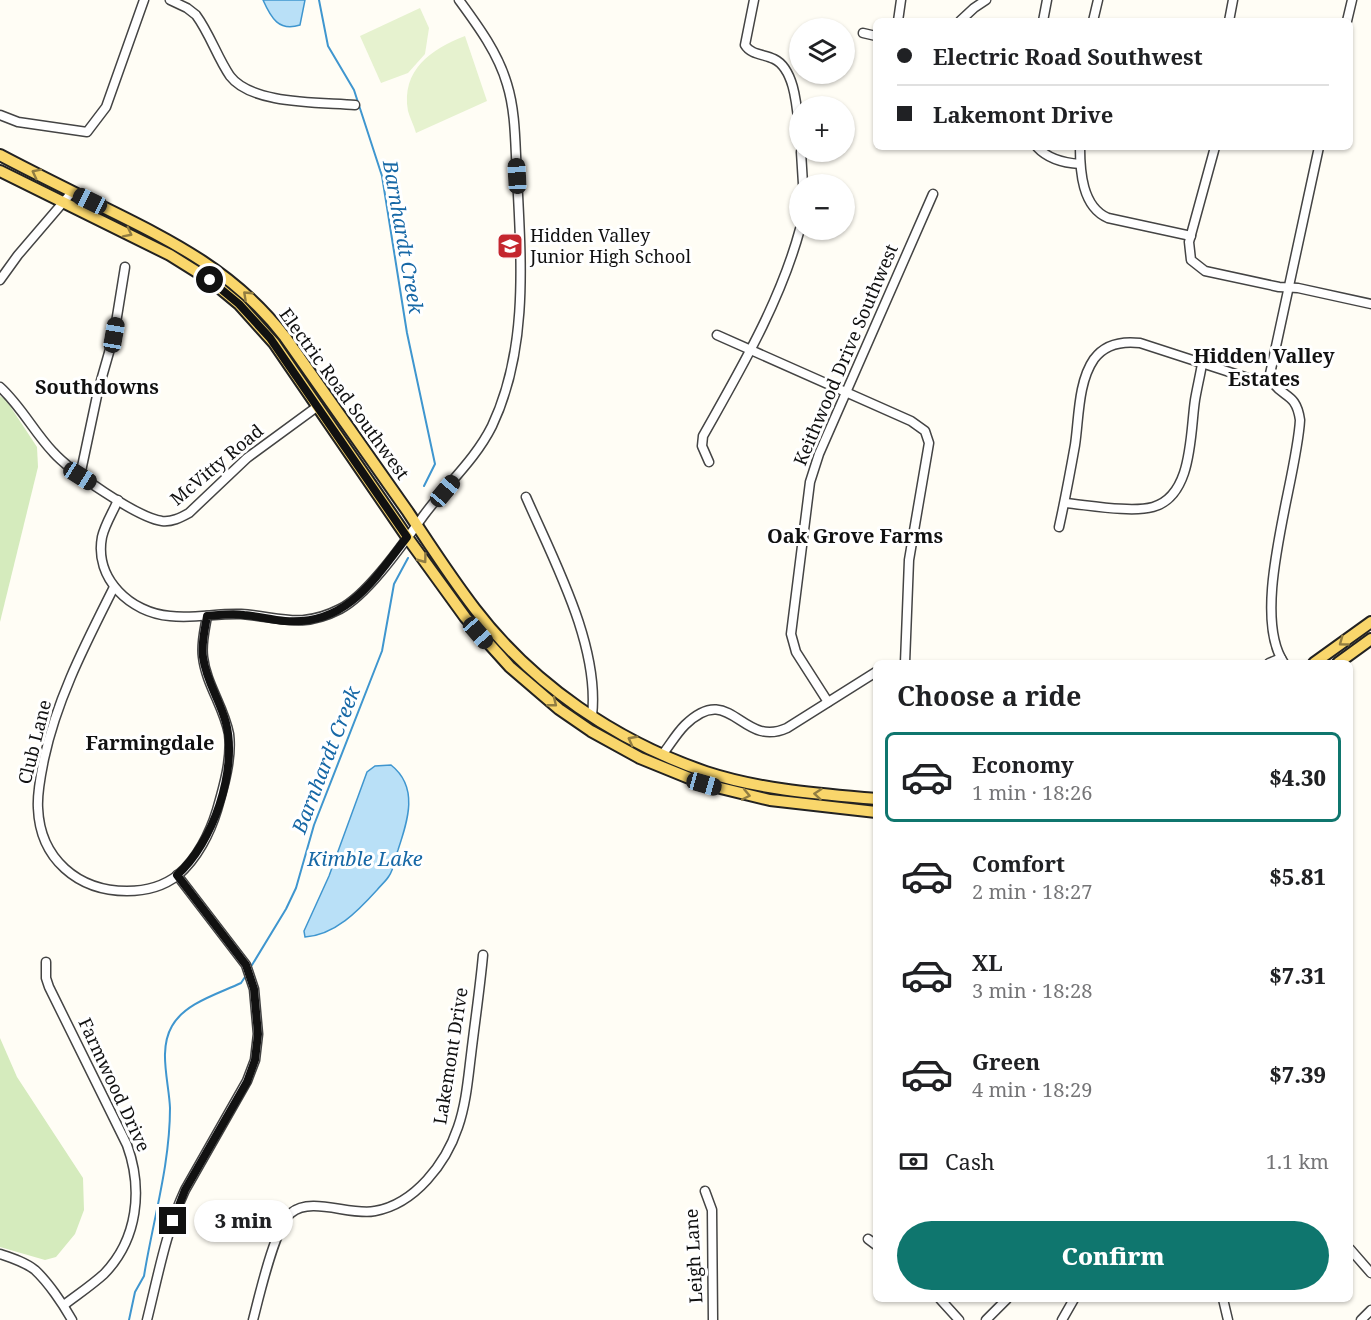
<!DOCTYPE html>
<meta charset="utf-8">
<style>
:root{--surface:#fff;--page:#f2f2f2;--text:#202124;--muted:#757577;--line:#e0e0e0;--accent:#0f766e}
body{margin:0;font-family:"Noto Serif",serif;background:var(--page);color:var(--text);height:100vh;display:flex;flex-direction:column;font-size:22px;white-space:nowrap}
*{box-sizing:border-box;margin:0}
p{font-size:20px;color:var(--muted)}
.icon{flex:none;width:33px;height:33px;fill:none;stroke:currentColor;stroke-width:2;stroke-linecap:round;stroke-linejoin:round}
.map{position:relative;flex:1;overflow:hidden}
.sheet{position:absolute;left:873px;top:660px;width:480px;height:642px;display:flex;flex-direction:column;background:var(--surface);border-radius:9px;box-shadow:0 2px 4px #0004}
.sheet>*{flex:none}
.banner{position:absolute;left:873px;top:18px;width:480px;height:132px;border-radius:9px;box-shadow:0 2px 4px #0004;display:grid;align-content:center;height:132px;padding:0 24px;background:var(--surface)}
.buttons{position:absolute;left:789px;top:18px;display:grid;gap:12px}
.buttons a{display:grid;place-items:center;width:66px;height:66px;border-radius:50%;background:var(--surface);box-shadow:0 2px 4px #0004;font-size:30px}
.end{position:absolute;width:27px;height:27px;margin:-14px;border:8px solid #111;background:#fff;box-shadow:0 0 0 3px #fff}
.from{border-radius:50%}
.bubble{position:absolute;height:42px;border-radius:21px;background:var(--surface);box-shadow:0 2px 4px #0004;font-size:20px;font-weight:800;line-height:42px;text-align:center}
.car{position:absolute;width:18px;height:36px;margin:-18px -9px;border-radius:8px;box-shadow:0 0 4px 2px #0007;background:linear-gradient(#222 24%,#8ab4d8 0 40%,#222 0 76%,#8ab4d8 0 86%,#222 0)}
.banner b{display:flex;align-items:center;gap:21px;height:57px;font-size:22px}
.banner b+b{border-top:2px solid var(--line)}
.banner i{width:15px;height:15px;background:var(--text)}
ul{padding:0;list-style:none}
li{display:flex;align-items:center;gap:18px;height:90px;margin:0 12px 9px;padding:0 12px;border:3px solid transparent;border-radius:9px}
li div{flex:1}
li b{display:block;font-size:22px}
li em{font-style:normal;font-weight:800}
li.selected{border-color:var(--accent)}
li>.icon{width:54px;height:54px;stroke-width:1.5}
h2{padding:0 24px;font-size:27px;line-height:72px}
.pay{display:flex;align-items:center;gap:15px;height:66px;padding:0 24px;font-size:22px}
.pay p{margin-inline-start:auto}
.primary-button{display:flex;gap:12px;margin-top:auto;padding:12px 24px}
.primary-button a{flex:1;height:69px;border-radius:36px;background:var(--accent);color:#fff;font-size:24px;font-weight:800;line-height:69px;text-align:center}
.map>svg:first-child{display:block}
</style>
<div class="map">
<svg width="1371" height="1320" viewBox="0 0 1371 1320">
<rect width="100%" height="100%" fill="#fffdf5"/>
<g fill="#d5ebbd">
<path d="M 0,396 L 6,400 L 37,447 L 38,467 L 0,622 Z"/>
<path d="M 0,1038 L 17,1077 L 83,1178 L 84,1210 L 75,1234 L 56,1257 L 45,1260 L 0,1247 Z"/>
</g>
<g fill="#e6f2cf">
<path d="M 420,8 L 429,28 L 425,54 L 408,73 L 381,83 L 360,36 Z"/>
<path d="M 465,36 L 487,101 L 416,133 C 414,126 410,118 408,111 C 401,70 431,49 465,36 Z"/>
</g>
<g fill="#b9e0f7" stroke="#3f96cf" stroke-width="1.5">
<path d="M 263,0 L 305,0 L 300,25 C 279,32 271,18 263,0 Z"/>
<path d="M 391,765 C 419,787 408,820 398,850 C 395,858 394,869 389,876 C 386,881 381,885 377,890 C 358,911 335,935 305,937 L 304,931 L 329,876 L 367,772 L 375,766 Z"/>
</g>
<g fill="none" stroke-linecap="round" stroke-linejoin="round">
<g stroke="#3f96cf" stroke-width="2">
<path d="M 319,0 L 328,46 L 354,90 L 382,176 L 407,333 L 435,464 L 424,486"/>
<path d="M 252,965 L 286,909 L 296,888 L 314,825 L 382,651 L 394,584 L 408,558"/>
<path d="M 129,1320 L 135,1292 L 144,1276 C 153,1220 170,1165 170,1108 C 169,1082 158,1050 172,1026 C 185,1003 218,994 241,983 L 245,977"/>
</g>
<g stroke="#444" stroke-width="11">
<g id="minor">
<path d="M 170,0 L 187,8 L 196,15 C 210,34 217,57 230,76 C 252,105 321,102 355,105"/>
<path d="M 754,0 L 745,45 C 751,55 764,54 774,59 C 797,70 797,115 800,137"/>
<path d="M 898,21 L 901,0"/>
<path d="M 960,21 L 974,8 L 986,0"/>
<path d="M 1043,21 L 1047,0"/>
<path d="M 1093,21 L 1098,0"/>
<path d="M 1229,21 L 1233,0"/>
<path d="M 1347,21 L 1352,0"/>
<path d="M 863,33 L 876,36"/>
<path d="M 0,115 L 18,122 L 87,132 L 106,107 L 144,0"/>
<path d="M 1037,147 C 1048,159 1063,163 1080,164"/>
<path d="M 1080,147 C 1080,171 1082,207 1108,218 L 1191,236"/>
<path d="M 1215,147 L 1189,242 L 1191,260 L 1205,271 L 1279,287 L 1298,288 L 1371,304"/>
<path d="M 801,152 L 803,184"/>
<path d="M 0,280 L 18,255 L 72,192"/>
<path d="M 717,335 L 911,421 L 925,431 L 929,443 L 909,560 L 905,663"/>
<path d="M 1271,380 C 1283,399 1296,392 1300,420 C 1297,480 1249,612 1284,663"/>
<path d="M 1271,380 L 1270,374 L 1319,147"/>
<path d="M 0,387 C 21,406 34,432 53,452 C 70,471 138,518 162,521 C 172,522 180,518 189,513 L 247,458 L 318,406"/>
<path d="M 709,462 L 702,446 L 703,436 C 740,370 780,303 800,229"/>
<path d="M 80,476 L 98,391 L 114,335 L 125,267"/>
<path d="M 526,497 C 554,561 600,646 592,716"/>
<path d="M 118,500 C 113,512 105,524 102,537 C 94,579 131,613 170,616 C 194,619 217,613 241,614 C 281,617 301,629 340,609 C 368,595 405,541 424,515 C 447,484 475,460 492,426 C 529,348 521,258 517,175 C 515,145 516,113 507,84 C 498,53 478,26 459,0"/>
<path d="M 1065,503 C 1088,505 1131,513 1153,507 C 1193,496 1190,433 1195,400 C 1197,388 1200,376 1202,364"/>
<path d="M 1059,527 C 1065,500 1070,473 1075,445 C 1079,418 1078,382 1094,359 C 1105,344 1123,341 1140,343 L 1254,380 L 1271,380"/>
<path d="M 114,587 C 86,643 57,698 44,759 C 41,774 37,792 38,808 C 40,859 78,891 127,891 C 145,891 164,886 178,875 C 197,859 210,833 217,810 C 224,786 232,758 229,734 C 224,707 206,684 203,657 C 201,643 205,629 207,616"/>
<path d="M 1269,663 L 1281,658"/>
<path d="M 828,702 L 796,652 L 791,634 L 810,482 L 819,454 L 933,194"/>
<path d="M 662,755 C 670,745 676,734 685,725 C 731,680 741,749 787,728 L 876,672"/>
<path d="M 46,962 L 46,978 L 49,987 L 127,1145 C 143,1189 138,1239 104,1274 C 92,1285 77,1295 64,1305"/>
<path d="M 705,1191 L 712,1210 L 713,1320"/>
<path d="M 868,1239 L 876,1245"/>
<path d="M 1350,1249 L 1371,1273"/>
<path d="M 0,1254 C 12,1258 25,1262 35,1270 C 48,1282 63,1304 72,1320"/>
<path d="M 940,1299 L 959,1320"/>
<path d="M 1223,1299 L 1228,1320"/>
<path d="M 147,1320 C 158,1276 166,1231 185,1190 L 247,1081 L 255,1060 L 258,1034 L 254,989 L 246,965 L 177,875"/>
<path d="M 253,1320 C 259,1297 275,1226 291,1213 C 311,1196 350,1216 375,1211 C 415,1204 446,1163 458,1127 C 466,1104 468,1079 471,1055 C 475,1021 480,988 483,955"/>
<path d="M 986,1320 L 1007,1299"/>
<path d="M 1062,1320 L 1074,1299"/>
<path d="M 1361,1320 L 1371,1310"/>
</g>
</g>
<g stroke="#222" stroke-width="14">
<g id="major">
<path d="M 0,155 C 34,173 69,190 103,207 C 174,242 236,273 285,337 C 326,396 367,454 408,512 C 430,545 451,578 475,609 C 533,685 616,741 706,772 C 761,790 819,794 876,799"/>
<path d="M 0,171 L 170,255 L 210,280 L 239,304 L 274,343 L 407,537 L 465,617 L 510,667 L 559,709 L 591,731 L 640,758 L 704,784 L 770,800 L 876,812"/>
<path d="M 1314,663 L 1371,622"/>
<path d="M 1338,663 L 1371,639"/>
</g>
</g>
<use href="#minor" stroke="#fff" stroke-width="8"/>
<use href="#major" stroke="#f9d66b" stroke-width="10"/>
</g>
<defs><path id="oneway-chevron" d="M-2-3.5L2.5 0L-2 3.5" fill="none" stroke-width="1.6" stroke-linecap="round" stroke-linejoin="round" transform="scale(1.5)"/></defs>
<g stroke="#917d42">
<use href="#oneway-chevron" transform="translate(36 173) rotate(-153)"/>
<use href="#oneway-chevron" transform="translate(128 233) rotate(27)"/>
<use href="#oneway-chevron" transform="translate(247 295) rotate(-137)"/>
<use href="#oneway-chevron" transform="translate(423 559) rotate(53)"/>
<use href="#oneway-chevron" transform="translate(1343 642) rotate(144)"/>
<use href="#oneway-chevron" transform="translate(553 703) rotate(38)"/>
<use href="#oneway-chevron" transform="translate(632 740) rotate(-152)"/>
<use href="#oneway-chevron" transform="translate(818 794) rotate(-175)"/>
<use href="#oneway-chevron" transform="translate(746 795) rotate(12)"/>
</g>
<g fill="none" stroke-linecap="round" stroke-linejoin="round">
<path stroke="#111" stroke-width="8" d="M 173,1221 L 185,1190 L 247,1082 L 255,1060 L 258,1034 L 254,989 L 246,965 L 177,875 C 213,843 238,770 226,723 C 220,700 206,681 203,657 C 201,644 205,629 207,616 C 220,615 232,613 244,615 C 258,616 271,620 285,621 C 346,626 374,580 407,537 L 270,338 L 239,304 L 210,280"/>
</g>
<defs>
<g id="school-square" transform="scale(1.35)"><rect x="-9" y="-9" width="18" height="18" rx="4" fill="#c4262e" stroke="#fff"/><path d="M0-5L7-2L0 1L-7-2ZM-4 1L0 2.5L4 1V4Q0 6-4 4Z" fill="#fff"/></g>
</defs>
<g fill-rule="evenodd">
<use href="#school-square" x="510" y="246"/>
</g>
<g text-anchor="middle" stroke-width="6" stroke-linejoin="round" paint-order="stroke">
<g font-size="18" fill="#111" stroke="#fff" text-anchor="start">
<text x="530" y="242">Hidden Valley<tspan x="530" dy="21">Junior High School</tspan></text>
</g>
<g font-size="18" fill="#111" stroke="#fff">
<text transform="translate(846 355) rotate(-67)" y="6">Keithwood Drive Southwest</text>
<text transform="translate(344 394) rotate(54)" y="6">Electric Road Southwest</text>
<text transform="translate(217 465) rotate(-40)" y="6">McVitty Road</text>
<text transform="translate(35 742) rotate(-76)" y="6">Club Lane</text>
<text transform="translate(451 1056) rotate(-81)" y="6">Lakemont Drive</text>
<text transform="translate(114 1085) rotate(65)" y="6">Farmwood Drive</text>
<text transform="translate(694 1256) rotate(-93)" y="6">Leigh Lane</text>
</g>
<g font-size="20" font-style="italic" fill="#1768a6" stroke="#fff">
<text transform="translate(403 237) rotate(80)" y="7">Barnhardt Creek</text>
<text transform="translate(326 760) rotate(-69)" y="7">Barnhardt Creek</text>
<text x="365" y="866">Kimble Lake</text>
</g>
<g font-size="20" font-weight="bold" fill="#111" stroke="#fff">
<text x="1264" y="363">Hidden Valley<tspan x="1264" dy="23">Estates</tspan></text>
<text x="97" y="394">Southdowns</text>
<text x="855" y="543">Oak Grove Farms</text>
<text x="150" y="750">Farmingdale</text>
</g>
</g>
</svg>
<div class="buttons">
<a><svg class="icon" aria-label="layers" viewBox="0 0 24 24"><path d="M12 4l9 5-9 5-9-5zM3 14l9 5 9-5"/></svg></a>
<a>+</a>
<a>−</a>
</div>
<i class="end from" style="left:210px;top:280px"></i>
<i class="end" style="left:173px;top:1221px"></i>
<div class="bubble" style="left:194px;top:1200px;width:99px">3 min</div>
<i class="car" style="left:517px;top:176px;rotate:357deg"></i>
<i class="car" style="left:90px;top:201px;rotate:296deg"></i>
<i class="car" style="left:114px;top:335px;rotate:10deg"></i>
<i class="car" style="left:80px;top:476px;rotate:122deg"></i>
<i class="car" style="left:445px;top:491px;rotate:40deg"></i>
<i class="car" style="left:478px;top:633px;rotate:139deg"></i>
<i class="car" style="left:704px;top:784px;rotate:106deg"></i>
<div class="banner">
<b><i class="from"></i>Electric Road Southwest</b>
<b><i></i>Lakemont Drive</b>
</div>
<section class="sheet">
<h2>Choose a ride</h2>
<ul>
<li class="selected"><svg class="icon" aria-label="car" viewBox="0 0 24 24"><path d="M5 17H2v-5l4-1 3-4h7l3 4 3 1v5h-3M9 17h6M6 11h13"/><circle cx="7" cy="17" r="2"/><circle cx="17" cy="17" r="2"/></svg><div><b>Economy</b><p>1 min · 18:26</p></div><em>$4.30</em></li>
<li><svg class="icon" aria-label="car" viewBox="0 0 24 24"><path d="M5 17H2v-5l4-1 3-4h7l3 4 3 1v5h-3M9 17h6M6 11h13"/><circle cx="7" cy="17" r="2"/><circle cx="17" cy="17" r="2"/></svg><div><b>Comfort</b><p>2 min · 18:27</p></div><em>$5.81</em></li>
<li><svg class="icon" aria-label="car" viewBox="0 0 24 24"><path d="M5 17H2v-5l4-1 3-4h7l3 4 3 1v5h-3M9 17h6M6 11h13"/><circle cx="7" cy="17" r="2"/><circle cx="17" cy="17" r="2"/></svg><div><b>XL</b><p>3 min · 18:28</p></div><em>$7.31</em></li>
<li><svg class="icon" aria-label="car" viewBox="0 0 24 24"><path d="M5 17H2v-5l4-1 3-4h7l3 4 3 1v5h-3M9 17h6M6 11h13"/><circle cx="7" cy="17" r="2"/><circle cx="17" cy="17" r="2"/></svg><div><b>Green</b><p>4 min · 18:29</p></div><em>$7.39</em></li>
</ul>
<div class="pay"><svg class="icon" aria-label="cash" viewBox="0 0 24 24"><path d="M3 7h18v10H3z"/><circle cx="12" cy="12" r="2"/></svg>Cash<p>1.1 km</p></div>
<div class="primary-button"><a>Confirm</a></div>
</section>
</div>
